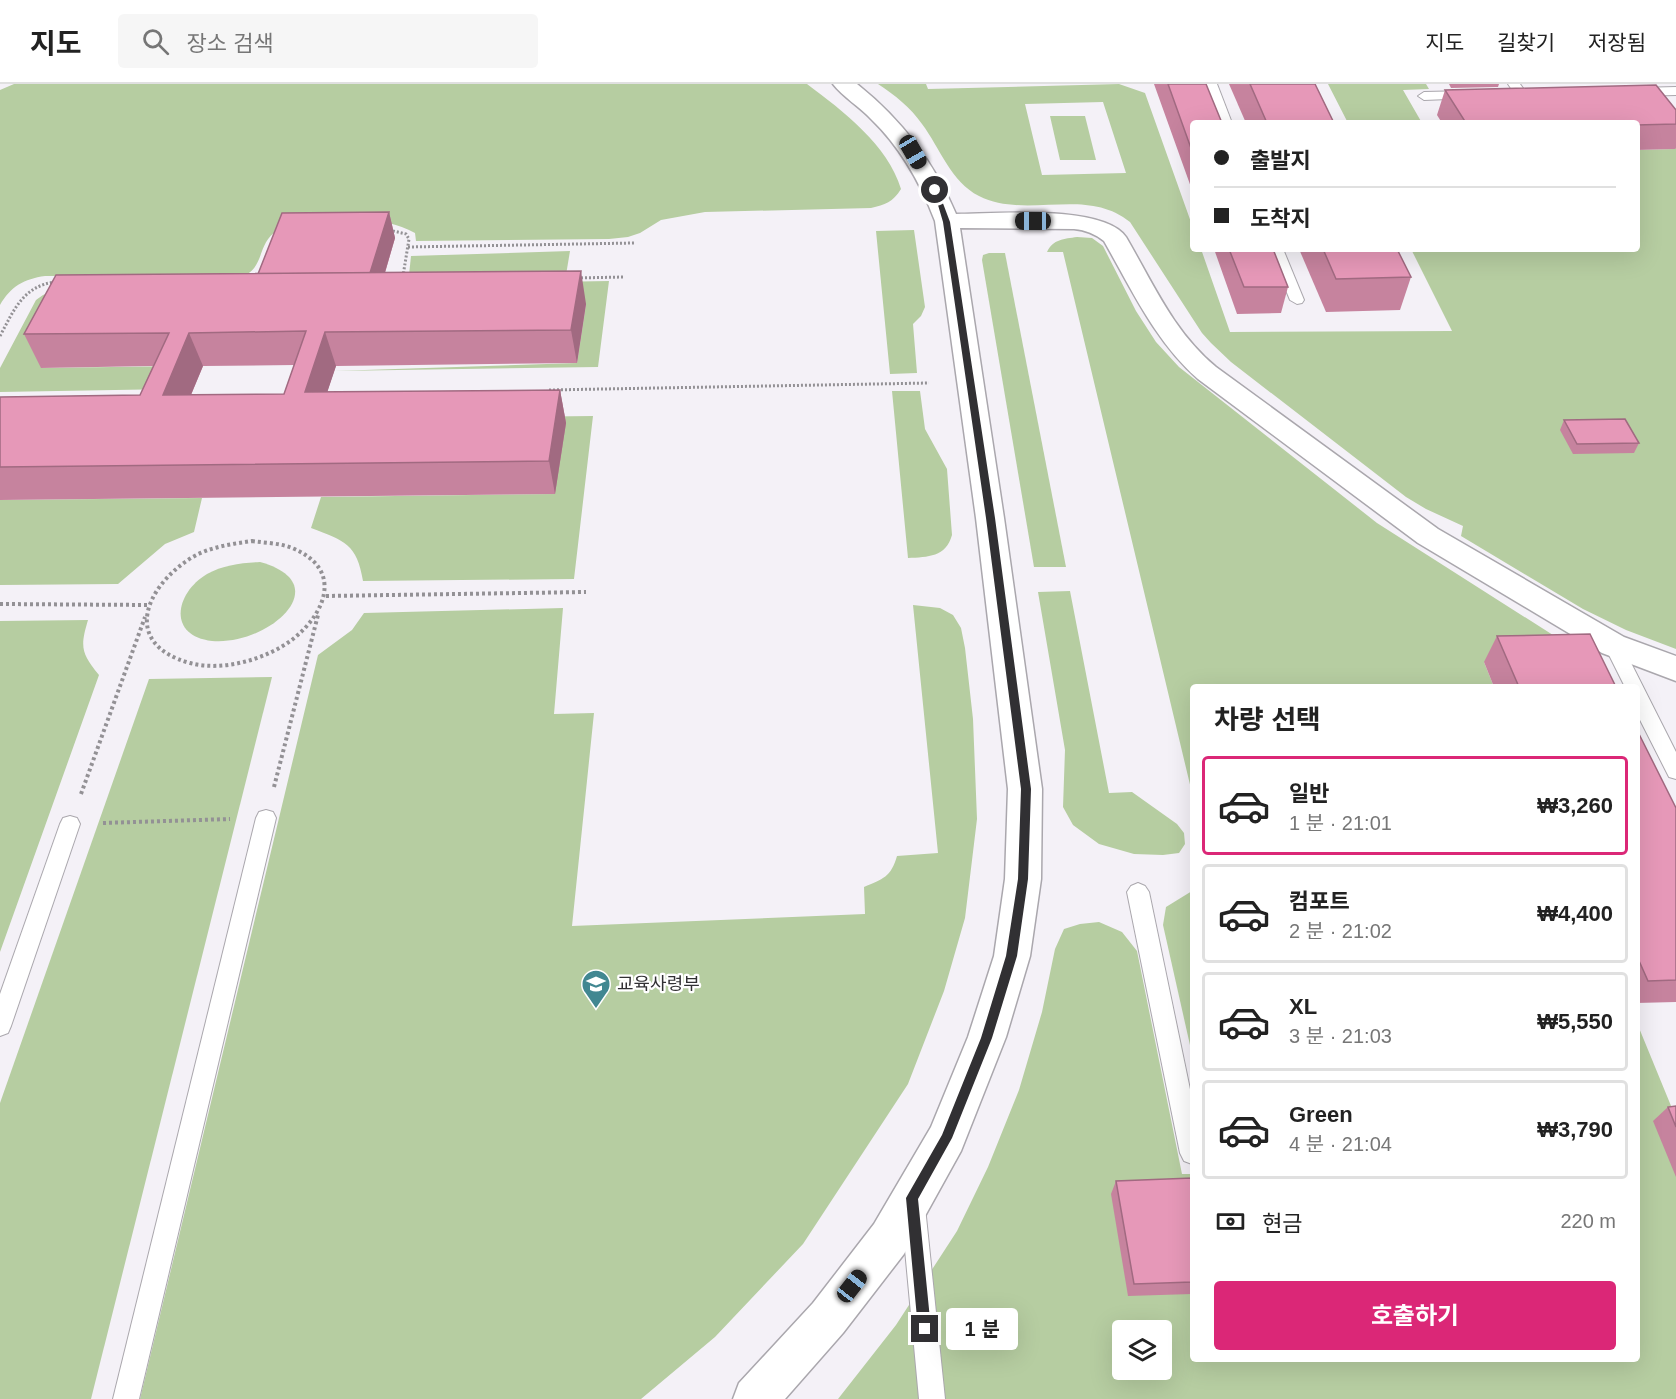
<!DOCTYPE html>
<html lang="ko">
<meta charset="utf-8">
<style>
:root{--surface:#fff;--page:#f6f6f6;--text:#222;--muted:#767676;--line:#e0e0e0;--accent:#db2777}
body{margin:0;font-family:Arial,"Noto Sans KR",sans-serif;background:var(--page);color:var(--text);height:100vh;display:flex;flex-direction:column;font-size:22px;white-space:nowrap}
*{box-sizing:border-box;margin:0}
p{font-size:20px;color:var(--muted)}
.icon{flex:none;width:33px;height:33px;fill:none;stroke:currentColor;stroke-width:2;stroke-linecap:round;stroke-linejoin:round}
.map{position:relative;flex:1;overflow:hidden}
.drawer{position:absolute;left:1190px;top:600px;width:450px;height:678px;display:flex;flex-direction:column;background:var(--surface);border-radius:6px;box-shadow:0 6px 24px #0002}
.drawer>*{flex:none}
.top-card{position:absolute;left:1190px;top:36px;width:450px;height:132px;border-radius:6px;box-shadow:0 6px 24px #0002;display:grid;align-content:center;height:132px;padding:0 24px;background:var(--surface)}
.buttons{position:absolute;left:1112px;top:1236px;display:grid;gap:12px}
.buttons a{display:grid;place-items:center;width:60px;height:60px;border-radius:6px;background:var(--surface);box-shadow:0 6px 24px #0002;font-size:30px}
.end{position:absolute;width:27px;height:27px;margin:-14px;border:8px solid #313033;background:#fff;box-shadow:0 0 0 3px #fff}
.from{border-radius:50%}
.bubble{position:absolute;height:42px;border-radius:6px;background:var(--surface);box-shadow:0 6px 24px #0002;font-size:20px;font-weight:700;line-height:42px;text-align:center}
.car{position:absolute;width:18px;height:36px;margin:-18px -9px;border-radius:8px;box-shadow:0 0 4px 2px #0007;background:linear-gradient(#222 24%,#8ab4d8 0 40%,#222 0 76%,#8ab4d8 0 86%,#222 0)}
.top-card b{display:flex;align-items:center;gap:21px;height:57px;font-size:22px}
.top-card b+b{border-top:2px solid var(--line)}
.top-card i{width:15px;height:15px;background:var(--text)}
ul{padding:0;list-style:none}
li{display:flex;align-items:center;gap:18px;height:99px;margin:0 12px 9px;padding:0 12px;border:3px solid var(--line);border-radius:6px}
li div{flex:1}
li b{display:block;font-size:22px}
li em{font-style:normal;font-weight:700}
li.on{border-color:var(--accent)}
li>.icon{width:54px;height:54px;stroke-width:1.5}
h2{padding:0 24px;font-size:27px;line-height:72px}
.pay{display:flex;align-items:center;gap:15px;height:66px;padding:0 24px;font-size:22px}
.pay p{margin-inline-start:auto}
.action{display:flex;gap:12px;margin-top:auto;padding:12px 24px}
.action a{flex:1;height:69px;border-radius:6px;background:var(--accent);color:#fff;font-size:24px;font-weight:700;line-height:69px;text-align:center}
header{display:flex;align-items:center;gap:36px;box-sizing:border-box;height:84px;padding:0 30px;background:var(--surface);border-bottom:2px solid var(--line)}
header strong{font-size:28px}
nav{display:flex;gap:33px;margin-inline-start:auto;font-size:21px}
.search{width:420px;height:54px;background:var(--page);display:flex;align-items:center;gap:15px;box-sizing:border-box;padding:0 21px;border-radius:6px;color:var(--muted);font-size:22px}
.map>svg:first-child{display:block}
</style>
<header>
<strong>지도</strong>
<div class="search"><svg class="icon" aria-label="search" viewBox="0 0 24 24"><circle cx="10" cy="10" r="6"/><path d="M15 15l6 6"/></svg>장소 검색</div>
<nav><a>지도</a><a>길찾기</a><a>저장됨</a></nav>
</header>
<div class="map">
<svg width="1676" height="1315" viewBox="0 0 1676 1315">
<rect width="100%" height="100%" fill="#f4f1f7"/>
<g fill="#b6cda1" fill-rule="evenodd">
<path d="M 14,0 L 807,0 C 843,27 888,61 901,105 C 893,118 885,121 871,124 L 705,128 L 661,136 L 640,149 L 628,153 L 609,155 L 416,157 L 415,149 C 374,126 321,140 278,146 C 257,159 265,180 246,191 L 45,192 C 24,195 11,202 0,221 L 0,6 Z"/>
<path d="M 878,0 L 926,0 L 928,5 L 1119,0 L 1145,9 L 1192,141 L 1192,165 L 1201,165 L 1230,248 L 1452,247 L 1411,165 L 1636,165 L 1637,66 L 1674,65 L 1676,61 L 1676,565 L 1626,546 L 1583,525 L 1461,452 L 1463,442 L 1426,425 L 1406,413 L 1231,278 L 1211,259 L 1202,249 L 1130,138 C 1086,102 1027,136 979,112 C 951,98 940,64 922,40 C 911,24 895,11 878,0 ZM 1103,18 L 1126,89 L 1042,91 L 1025,20 Z"/>
<path d="M 1328,0 L 1426,0 L 1429,5 L 1403,6 L 1422,39 L 1348,39 Z"/>
<path d="M 1050,32 L 1085,32 L 1096,76 L 1060,76 Z"/>
<path d="M 914,146 L 925,223 L 921,232 L 913,240 L 917,289 L 890,290 L 876,147 Z"/>
<path d="M 1077,153 L 1092,154 L 1103,162 L 1136,227 L 1156,258 L 1179,283 L 1377,439 L 1578,567 L 1484,578 L 1494,603 L 1192,603 L 1192,709 L 1063,168 L 1047,168 C 1053,155 1064,155 1077,153 Z"/>
<path d="M 570,167 L 566,191 L 409,191 L 411,172 Z"/>
<path d="M 989,169 L 1005,169 L 1066,483 L 1034,483 L 982,176 L 983,171 Z"/>
<path d="M 609,197 L 598,283 L 334,287 L 577,279 L 586,220 L 381,201 Z"/>
<path d="M 53,207 L 42,284 L 183,282 L 173,305 L 0,308 L 0,284 L 36,216 L 43,211 Z"/>
<path d="M 892,307 L 920,307 L 925,345 L 947,385 L 952,451 C 946,473 928,473 908,474 Z"/>
<path d="M 593,332 L 574,495 L 363,497 C 357,460 345,457 311,444 L 321,413 L 555,410 L 318,335 Z"/>
<path d="M 202,414 L 194,448 L 165,460 L 118,500 L 0,501 L 0,416 Z"/>
<path d="M 260,478 C 339,500 268,562 212,557 C 167,552 175,509 207,490 C 223,481 241,479 260,478 Z"/>
<path d="M 1070,507 L 1109,709 L 1132,708 L 1177,740 L 1184,749 L 1185,760 L 1179,769 L 1163,771 L 1134,770 L 1099,760 L 1073,741 L 1063,723 L 1065,666 L 1038,508 Z"/>
<path d="M 913,521 L 940,524 L 953,531 L 961,544 L 965,564 L 973,635 L 977,735 L 965,834 L 944,907 L 908,1000 L 803,1160 L 715,1253 L 641,1315 L 140,1315 L 318,571 L 352,546 L 364,529 L 563,524 L 554,630 L 594,629 L 572,842 L 865,830 L 864,803 C 883,795 891,793 897,772 L 938,769 Z"/>
<path d="M 88,536 C 80,563 81,569 99,591 L 0,868 L 0,537 Z"/>
<path d="M 272,593 L 91,1315 L 0,1315 L 0,1019 L 149,595 Z"/>
<path d="M 1192,807 L 1192,970 L 1163,841 L 1166,823 Z"/>
<path d="M 1099,838 L 1122,848 L 1137,867 L 1182,1090 L 1192,1090 L 1192,1275 L 1636,1275 L 1637,939 L 1676,1034 L 1676,1315 L 838,1315 L 896,1241 L 957,1147 L 988,1083 L 1019,1006 L 1042,928 L 1055,865 L 1064,845 L 1080,840 ZM 1122,1246 L 1161,1246 L 1161,1286 L 1122,1286 Z"/>
</g>
<g fill="none" stroke-linecap="round" stroke-linejoin="round">
<g stroke="#aaa7ad" stroke-width="2">
<g id="service">
<path d="M 1205,0 L 1217,0 L 1232,39 L 1220,39 Z"/>
<path d="M 1508,0 L 1520,0 L 1527,10 L 1525,13 L 1517,13 Z"/>
<path d="M 1676,3 L 1676,11 L 1637,12 L 1631,8 L 1637,4 Z"/>
<path d="M 1469,7 L 1475,11 L 1473,14 L 1424,16 L 1418,12 L 1424,8 Z"/>
<path d="M 1269,165 L 1283,165 L 1304,216 L 1302,219 L 1297,220 L 1290,216 Z"/>
<path d="M 1613,554 L 1620,556 L 1622,561 L 1676,668 L 1676,695 L 1669,693 L 1636,628 L 1636,603 L 1625,603 L 1604,561 L 1606,556 Z"/>
<path d="M 266,726 L 273,728 L 276,734 L 139,1315 L 113,1315 L 256,734 L 259,728 Z"/>
<path d="M 70,732 L 77,734 L 80,740 L 11,942 L 8,949 L 0,952 L 0,910 L 60,740 L 63,734 Z"/>
<path d="M 1138,799 L 1145,802 L 1149,808 L 1192,1015 L 1192,1080 L 1184,1077 L 1180,1069 L 1127,808 L 1131,802 Z"/>
<path d="M 913,1111 L 922,1115 L 925,1123 L 945,1315 L 919,1315 L 901,1123 L 904,1115 Z"/>
</g>
</g>
<g stroke="#aaa7ad" stroke-width="3">
<path id="minor" d="M 833,0 L 857,0 C 901,35 934,78 956,130 C 994,130 1103,120 1126,153 C 1154,201 1173,247 1216,283 L 1438,445 L 1624,553 L 1676,572 L 1676,597 L 1602,569 L 1418,459 L 1198,295 C 1155,257 1132,206 1104,157 C 1095,150 1086,146 1074,145 L 960,144 L 1004,434 L 1042,705 L 1041,795 L 1030,872 L 1006,953 L 961,1067 L 904,1170 L 843,1249 L 785,1315 L 733,1315 L 739,1299 L 813,1219 L 874,1140 L 931,1043 L 968,953 L 994,872 L 1005,795 L 1008,705 L 976,434 L 935,137 C 920,98 901,64 871,35 C 860,23 843,13 833,0 Z"/>
</g>
<g stroke="#939195" stroke-width="3" stroke-dasharray="2 2" stroke-linecap="butt">
<path d="M 389,146 L 406,150 L 409,155 L 403,192"/>
<path d="M 408,163 L 635,159"/>
<path d="M 577,194 L 624,193"/>
<path d="M 0,252 C 14,226 23,202 55,198"/>
<path d="M 549,306 L 929,299"/>
</g>
<g stroke="#939195" stroke-width="4" stroke-dasharray="3 3" stroke-linecap="butt">
<path d="M 252,457 C 265,459 280,459 292,464 C 342,484 328,527 293,555 C 267,575 223,588 190,579 C 121,560 145,503 191,474 C 209,463 231,460 252,457 Z"/>
<path d="M 326,512 L 586,508"/>
<path d="M 0,520 L 148,521"/>
<path d="M 274,703 L 318,531"/>
<path d="M 81,710 L 145,533"/>
<path d="M 103,739 L 230,735"/>
</g>
<use href="#service" fill="#fff" fill-rule="evenodd"/>
<use href="#minor" fill="#fff" fill-rule="evenodd"/>
</g>
<g fill="#c6839e" fill-rule="evenodd">
<path d="M 1154,0 L 1206,0 L 1192,39 L 1192,106 Z"/>
<path d="M 1229,0 L 1315,0 L 1334,39 L 1246,39 Z"/>
<path d="M 1449,0 L 1499,0 L 1498,3 L 1451,4 Z"/>
<path d="M 1445,6 L 1676,26 L 1676,64 L 1675,65 L 1636,66 L 1636,39 L 1442,39 L 1437,31 Z"/>
<path d="M 389,128 L 395,154 L 385,189 L 586,220 L 577,279 L 336,282 L 327,308 L 560,306 L 566,339 L 555,410 L 0,416 L 0,313 L 140,311 L 153,282 L 41,284 L 24,250 L 258,190 ZM 294,281 L 284,310 L 191,311 L 203,282 Z"/>
<path d="M 1214,165 L 1273,165 L 1288,203 L 1281,229 L 1237,230 Z"/>
<path d="M 1299,165 L 1397,165 L 1411,193 L 1400,226 L 1326,228 Z"/>
<path d="M 1564,336 L 1639,359 L 1634,369 L 1573,370 L 1560,346 Z"/>
<path d="M 1497,552 L 1616,603 L 1494,603 L 1484,578 Z"/>
<path d="M 1636,644 L 1676,724 L 1676,918 L 1636,919 Z"/>
<path d="M 1676,1022 L 1676,1093 L 1653,1037 L 1668,1023 Z"/>
<path d="M 1192,1094 L 1192,1210 L 1128,1212 L 1111,1110 L 1116,1097 Z"/>
</g>
<g fill="#a16a81">
<path d="M 389,128 L 395,154 L 375,222 L 368,195 Z"/>
<path d="M 581,187 L 586,220 L 577,279 L 571,246 Z"/>
<path d="M 325,248 L 336,282 L 316,342 L 305,308 Z"/>
<path d="M 189,249 L 203,282 L 177,344 L 163,311 Z"/>
<path d="M 560,306 L 566,339 L 555,410 L 549,377 Z"/>
</g>
<g fill="#e698b8" stroke="#a16a81" stroke-width="1.5" fill-rule="evenodd">
<path d="M 1168,0 L 1206,0 L 1222,39 L 1192,39 L 1192,67 Z"/>
<path d="M 1250,0 L 1315,0 L 1334,39 L 1267,39 Z"/>
<path d="M 1656,1 L 1676,26 L 1676,40 L 1636,41 L 1636,39 L 1466,39 L 1445,6 Z"/>
<path d="M 389,128 L 370,189 L 258,190 L 282,129 Z"/>
<path d="M 1229,165 L 1273,165 L 1288,203 L 1244,203 Z"/>
<path d="M 1323,165 L 1397,165 L 1411,193 L 1336,195 Z"/>
<path d="M 581,187 L 571,246 L 325,248 L 305,308 L 560,306 L 549,377 L 0,383 L 0,313 L 140,311 L 169,249 L 24,250 L 56,191 ZM 306,247 L 284,310 L 163,311 L 189,249 Z"/>
<path d="M 1625,335 L 1639,359 L 1577,360 L 1564,336 Z"/>
<path d="M 1590,550 L 1616,603 L 1519,603 L 1497,552 Z"/>
<path d="M 1636,644 L 1676,724 L 1676,896 L 1648,897 L 1636,870 Z"/>
<path d="M 1676,1022 L 1676,1043 L 1668,1023 Z"/>
<path d="M 1192,1094 L 1192,1198 L 1134,1200 L 1116,1097 Z"/>
</g>
<path fill="#313033" d="M 933,104 L 938,106 L 950,138 L 995,434 L 1031,705 L 1028,795 L 1017,872 L 992,954 L 952,1054 L 918,1115 L 931,1245 L 929,1250 L 925,1251 L 920,1250 L 918,1245 L 906,1114 L 942,1051 L 981,954 L 1006,872 L 1018,795 L 1021,705 L 986,434 L 943,138 Z"/>
<defs>
<g id="university-pin" transform="scale(1.5)"><path d="M0 17L-7.5 6A9.5 9.5 0 1 1 7.5 6Z" fill="#418791" stroke="#fff"/><path d="M0-5L7-2L0 1L-7-2ZM-4 1L0 2.5L4 1V4Q0 6-4 4Z" fill="#fff"/></g>
</defs>
<g fill-rule="evenodd">
<use href="#university-pin" x="596" y="900"/>
</g>
<g text-anchor="middle" stroke-width="4.5" stroke-linejoin="round" paint-order="stroke">
<g font-size="18" fill="#313033" stroke="#fff" text-anchor="start">
<text x="617" y="906">교육사령부</text>
</g>
</g>
</svg>
<div class="buttons">
<a><svg class="icon" aria-label="layers" viewBox="0 0 24 24"><path d="M12 4l9 5-9 5-9-5zM3 14l9 5 9-5"/></svg></a>
</div>
<i class="end from" style="left:935px;top:106px"></i>
<i class="end" style="left:925px;top:1245px"></i>
<div class="bubble" style="left:946px;top:1224px;width:72px">1 분</div>
<i class="car" style="left:913px;top:68px;rotate:150deg"></i>
<i class="car" style="left:1033px;top:137px;rotate:270deg"></i>
<i class="car" style="left:852px;top:1202px;rotate:38deg"></i>
<div class="top-card">
<b><i class="from"></i>출발지</b>
<b><i></i>도착지</b>
</div>
<section class="drawer">
<h2>차량 선택</h2>
<ul>
<li class="on"><svg class="icon" aria-label="car" viewBox="0 0 24 24"><path d="M5 17H2v-5l4-1 3-4h7l3 4 3 1v5h-3M9 17h6M6 11h13"/><circle cx="7" cy="17" r="2"/><circle cx="17" cy="17" r="2"/></svg><div><b>일반</b><p>1 분 · 21:01</p></div><em>₩3,260</em></li>
<li><svg class="icon" aria-label="car" viewBox="0 0 24 24"><path d="M5 17H2v-5l4-1 3-4h7l3 4 3 1v5h-3M9 17h6M6 11h13"/><circle cx="7" cy="17" r="2"/><circle cx="17" cy="17" r="2"/></svg><div><b>컴포트</b><p>2 분 · 21:02</p></div><em>₩4,400</em></li>
<li><svg class="icon" aria-label="car" viewBox="0 0 24 24"><path d="M5 17H2v-5l4-1 3-4h7l3 4 3 1v5h-3M9 17h6M6 11h13"/><circle cx="7" cy="17" r="2"/><circle cx="17" cy="17" r="2"/></svg><div><b>XL</b><p>3 분 · 21:03</p></div><em>₩5,550</em></li>
<li><svg class="icon" aria-label="car" viewBox="0 0 24 24"><path d="M5 17H2v-5l4-1 3-4h7l3 4 3 1v5h-3M9 17h6M6 11h13"/><circle cx="7" cy="17" r="2"/><circle cx="17" cy="17" r="2"/></svg><div><b>Green</b><p>4 분 · 21:04</p></div><em>₩3,790</em></li>
</ul>
<div class="pay"><svg class="icon" aria-label="cash" viewBox="0 0 24 24"><path d="M3 7h18v10H3z"/><circle cx="12" cy="12" r="2"/></svg>현금<p>220 m</p></div>
<div class="action"><a>호출하기</a></div>
</section>
</div>
